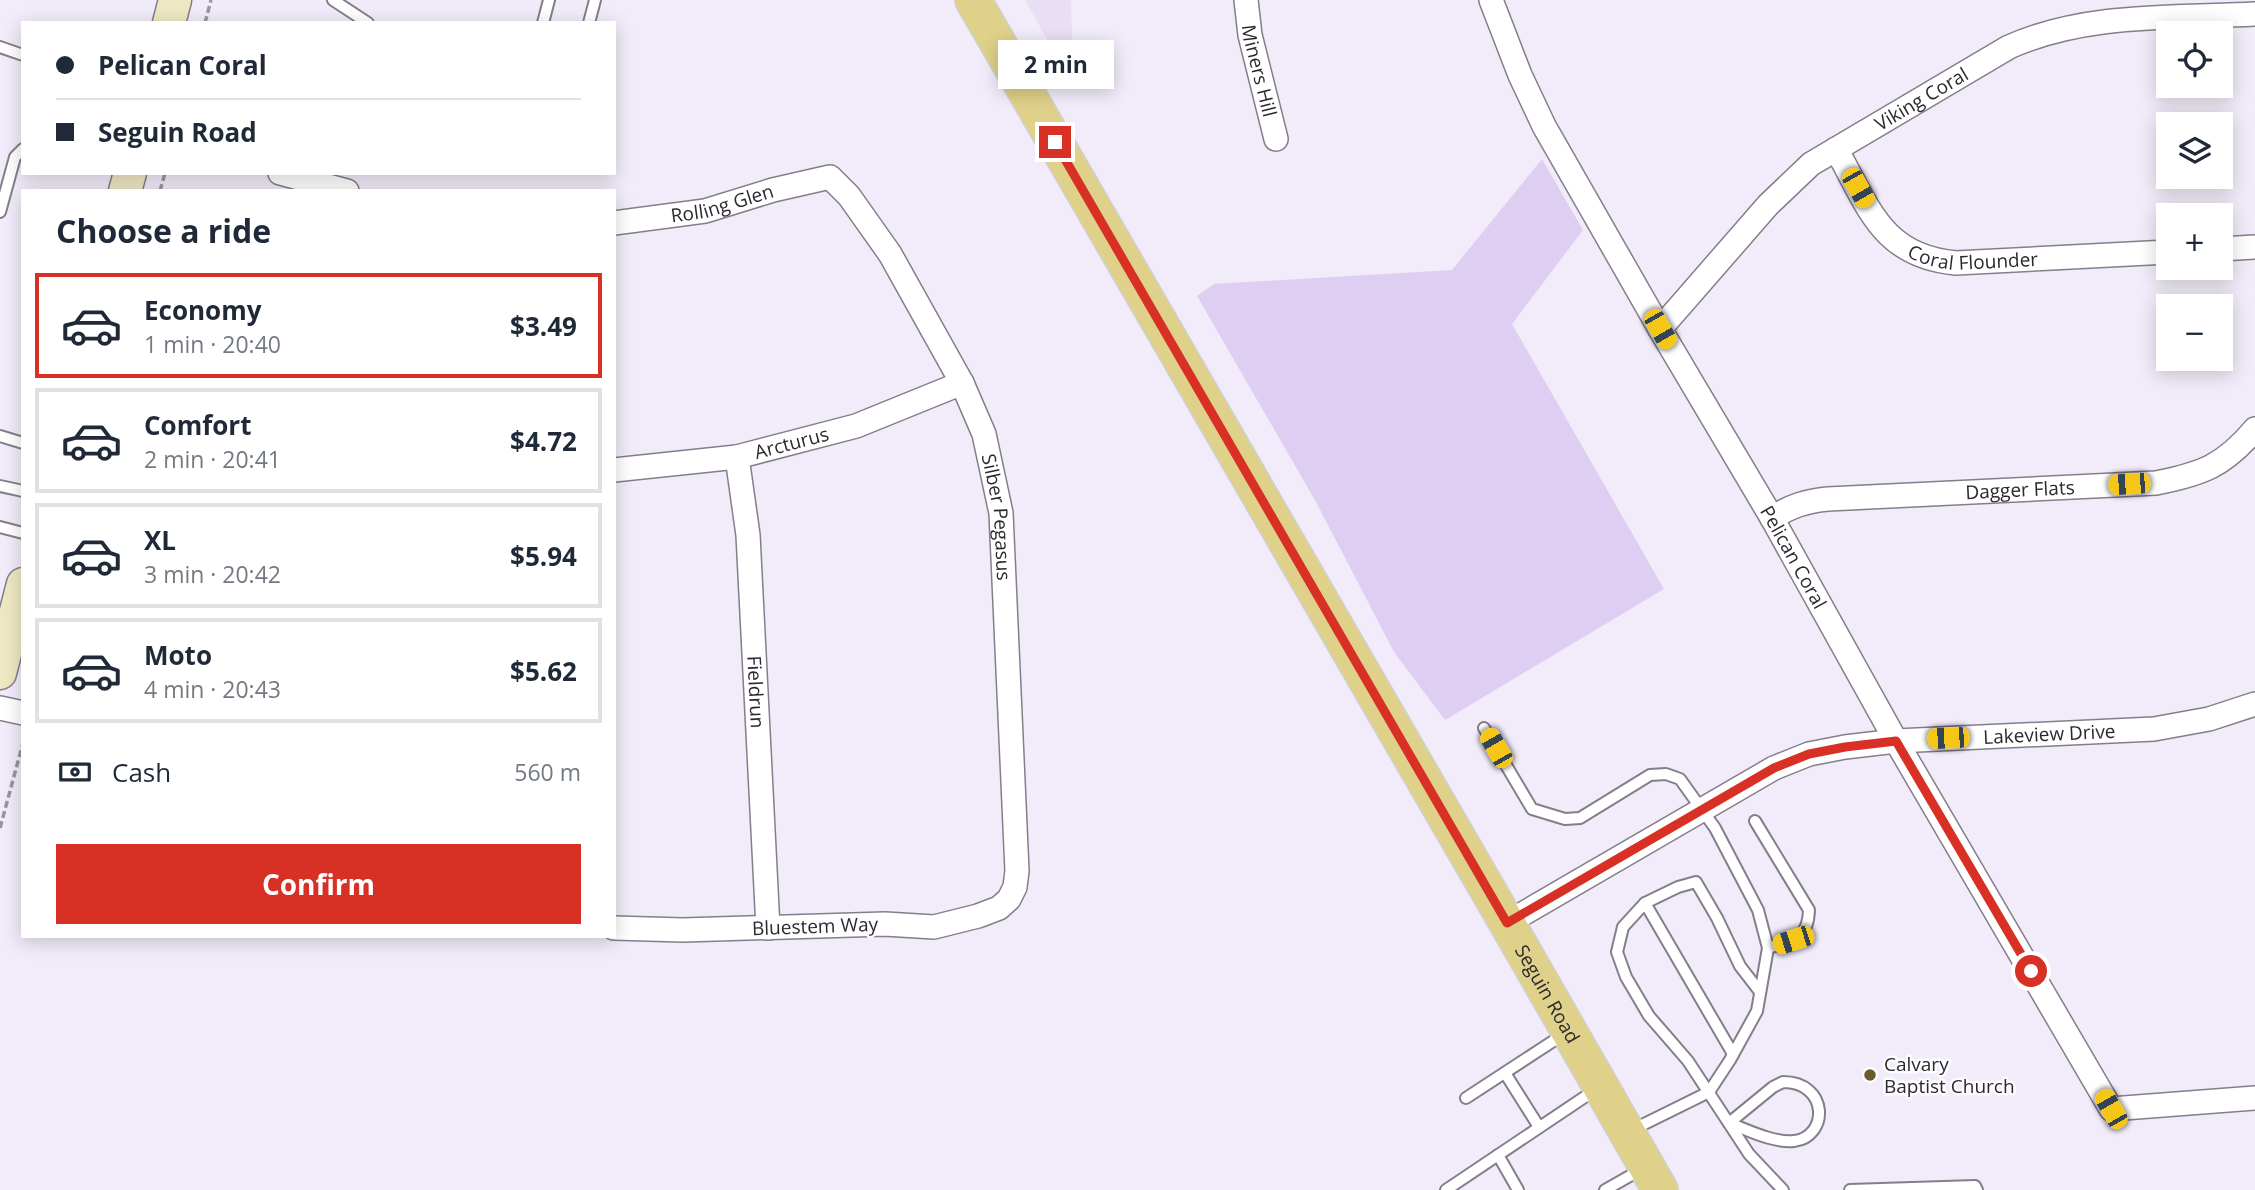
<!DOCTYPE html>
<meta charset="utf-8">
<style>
:root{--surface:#fff;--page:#f2f2f3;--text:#1f2937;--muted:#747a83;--line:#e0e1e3;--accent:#d93025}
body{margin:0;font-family:"Open Sans",sans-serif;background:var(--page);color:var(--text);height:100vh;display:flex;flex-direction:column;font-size:26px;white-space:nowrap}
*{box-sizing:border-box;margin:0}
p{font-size:23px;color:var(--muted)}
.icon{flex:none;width:38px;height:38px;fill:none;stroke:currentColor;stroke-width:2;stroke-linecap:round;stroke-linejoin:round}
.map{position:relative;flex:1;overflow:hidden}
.details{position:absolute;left:21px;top:189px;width:595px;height:749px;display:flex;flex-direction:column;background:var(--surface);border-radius:0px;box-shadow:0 4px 18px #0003}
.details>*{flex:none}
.hud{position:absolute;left:21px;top:21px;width:595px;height:154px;border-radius:0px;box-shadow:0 4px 18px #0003;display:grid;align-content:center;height:154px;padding:0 35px;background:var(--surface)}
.tools{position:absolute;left:2156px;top:21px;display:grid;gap:14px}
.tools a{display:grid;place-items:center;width:77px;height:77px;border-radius:0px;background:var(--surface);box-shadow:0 4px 18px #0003;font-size:35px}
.end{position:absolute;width:32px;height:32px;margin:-16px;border:9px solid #d93025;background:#fff;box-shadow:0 0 0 4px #fff}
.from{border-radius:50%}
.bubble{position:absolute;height:49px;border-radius:0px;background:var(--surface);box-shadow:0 4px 18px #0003;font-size:23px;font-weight:700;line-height:49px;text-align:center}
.car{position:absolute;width:21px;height:42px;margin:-21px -10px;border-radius:9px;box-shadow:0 0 5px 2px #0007;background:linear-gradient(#f5c518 24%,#345 0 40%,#f5c518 0 76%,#345 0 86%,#f5c518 0)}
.hud b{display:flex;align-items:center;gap:24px;height:66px;font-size:26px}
.hud b+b{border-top:2px solid var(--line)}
.hud i{width:18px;height:18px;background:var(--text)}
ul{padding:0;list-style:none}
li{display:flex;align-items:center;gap:21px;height:105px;margin:0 14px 10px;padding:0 21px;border:4px solid var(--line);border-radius:0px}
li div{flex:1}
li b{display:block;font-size:26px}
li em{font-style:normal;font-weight:700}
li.current{border-color:var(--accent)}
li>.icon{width:63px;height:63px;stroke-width:1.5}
h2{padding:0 35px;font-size:32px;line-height:84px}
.pay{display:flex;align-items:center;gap:18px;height:77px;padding:0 35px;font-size:26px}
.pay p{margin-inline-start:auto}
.cta{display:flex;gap:14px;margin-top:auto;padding:14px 35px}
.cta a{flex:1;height:80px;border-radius:0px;background:var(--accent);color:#fff;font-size:28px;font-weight:700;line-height:80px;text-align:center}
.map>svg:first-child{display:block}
</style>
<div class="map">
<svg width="2255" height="1190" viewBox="0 0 2255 1190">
<rect width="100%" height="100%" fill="#f2ecfa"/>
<path fill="#e8dff4" d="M 1025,0 L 1071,0 L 1073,70 L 1067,75 Z"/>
<path fill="#ddcef2" d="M 1542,159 L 1583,230 L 1512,324 L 1664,589 L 1445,720 L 1394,652 L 1316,502 L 1197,296 L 1214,284 L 1452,270 Z"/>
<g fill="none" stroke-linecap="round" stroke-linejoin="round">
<g stroke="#847e8b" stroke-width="14">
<g id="service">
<path d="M 333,0 L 368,23"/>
<path d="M 543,23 L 549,0"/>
<path d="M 589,23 L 595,0"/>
<path d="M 0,47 L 23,55"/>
<path d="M 0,212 L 15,157 L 23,149"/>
<path d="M 0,436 L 23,443"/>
<path d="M 0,486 L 23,491"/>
<path d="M 0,527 L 23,533"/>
<path d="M 1484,728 L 1532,809 L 1565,819 L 1580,818 L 1650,775 L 1666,774 L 1680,779 L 1715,828 L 1758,910 L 1768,948 L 1757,1011 L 1730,1060 L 1709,1092 L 1632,1130"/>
<path d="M 1755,821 L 1809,910 C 1808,940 1793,940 1768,948"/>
<path d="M 1645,903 L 1733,1054"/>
<path d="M 1760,992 L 1740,966 L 1717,918 L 1696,882 L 1678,887 L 1645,903 L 1623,927 L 1617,952 L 1626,977 L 1649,1016 L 1688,1061 L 1749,1154 L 1783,1190"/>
<path d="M 1505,1073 L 1539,1127"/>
<path d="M 1783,1082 C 1829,1082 1829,1137 1794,1141 C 1773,1143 1748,1130 1729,1123 L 1773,1087 Z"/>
<path d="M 1466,1098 L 1564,1034"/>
<path d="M 1498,1155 L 1518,1190"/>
<path d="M 1446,1190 L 1598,1088"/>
<path d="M 1605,1190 L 1642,1169"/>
<path d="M 1850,1190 L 1975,1186 L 1977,1190"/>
</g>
</g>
<g stroke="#847e8b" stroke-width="26">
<g id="minor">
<path id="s1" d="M 1246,0 L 1250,35 L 1276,139"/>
<path id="s2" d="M 1491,0 L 1520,75 L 1544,126 L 1660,329 L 1772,518 L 1896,741 L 2111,1109 L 2255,1098"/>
<path id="s3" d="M 1836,149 C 1869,207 1881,256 1956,263 L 2168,252"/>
<path d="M 280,173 L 347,191"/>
<path id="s4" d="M 614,223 L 705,211 L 773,190 L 830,177 L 849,196 L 890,254 L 962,383 L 984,434 L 1001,513 L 1017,871 L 1015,887 L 1009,899 L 999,908 L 978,916 L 934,927 L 885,924 L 683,930 L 614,928"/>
<path d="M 2221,249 L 2255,247"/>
<path id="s5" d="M 1660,329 L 1768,205 L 1811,164 L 2009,47 C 2085,13 2173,18 2255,14"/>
<path id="s6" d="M 737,457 L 748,535 L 768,928"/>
<path id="s7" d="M 614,470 L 737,457 L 856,426 L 962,383"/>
<path id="s8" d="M 1772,518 C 1791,506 1806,501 1828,499 L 2156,483 C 2202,474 2224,466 2255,429"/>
<path d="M 0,708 L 23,713"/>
<path id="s9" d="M 1507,923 L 1774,768 L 1809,754 L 1845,747 L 1896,741 L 2154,729 L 2209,719 L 2255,704"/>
</g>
</g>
<g stroke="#847e8b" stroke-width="35">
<g id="secondary">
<path d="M 169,23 L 175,0"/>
<path d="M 125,191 L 130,173"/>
<path d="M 0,673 L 23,584"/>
</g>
</g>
<g stroke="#d0d0d1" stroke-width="38">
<g id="primary">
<path id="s10" d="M 973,0 L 1507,923 L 1660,1190"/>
</g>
</g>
<g stroke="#99959e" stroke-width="3.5" stroke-dasharray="7 3.5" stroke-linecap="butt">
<path d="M 205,23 L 211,0"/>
<path d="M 160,191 L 165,173"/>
<path d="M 0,828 L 23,743"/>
</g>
<use href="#service" stroke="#fff" stroke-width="10"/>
<use href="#minor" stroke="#fff" stroke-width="23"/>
<use href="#secondary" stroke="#efe8c4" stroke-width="32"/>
<use href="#primary" stroke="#dfd18a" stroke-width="35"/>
</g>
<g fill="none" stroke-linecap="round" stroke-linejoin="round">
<path stroke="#d93025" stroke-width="9" d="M 1055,142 L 1507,923 L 1774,768 L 1809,754 L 1845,747 L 1896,741 L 2031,971"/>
</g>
<circle fill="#675d2a" stroke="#fdfcff" stroke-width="2.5" cx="1870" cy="1075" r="7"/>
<g text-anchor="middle" stroke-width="5" stroke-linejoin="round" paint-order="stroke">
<g font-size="19" fill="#2b292e" stroke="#fdfcff">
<text dy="7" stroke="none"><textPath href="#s1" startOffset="72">Miners Hill</textPath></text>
<text dy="7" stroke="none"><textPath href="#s5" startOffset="352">Viking Coral</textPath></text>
<text dy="7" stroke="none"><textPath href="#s4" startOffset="110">Rolling Glen</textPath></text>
<text dy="7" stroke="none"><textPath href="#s3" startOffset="192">Coral Flounder</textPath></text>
<text dy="7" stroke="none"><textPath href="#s7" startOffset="180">Arcturus</textPath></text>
<text dy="7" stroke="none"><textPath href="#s8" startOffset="252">Dagger Flats</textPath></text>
<text dy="7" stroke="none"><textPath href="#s4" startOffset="607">Silber Pegasus</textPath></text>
<text dy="7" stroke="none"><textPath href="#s2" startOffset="635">Pelican Coral</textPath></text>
<text dy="7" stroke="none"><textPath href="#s6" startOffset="236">Fieldrun</textPath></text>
<text dy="7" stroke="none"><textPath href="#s9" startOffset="588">Lakeview Drive</textPath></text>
<text transform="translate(815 926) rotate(-2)" y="7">Bluestem Way</text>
<text dy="7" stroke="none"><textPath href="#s10" startOffset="1148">Seguin Road</textPath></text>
</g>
<g font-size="19" fill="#2b292e" stroke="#fdfcff" text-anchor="start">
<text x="1884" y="1071">Calvary<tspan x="1884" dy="22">Baptist Church</tspan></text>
</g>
</g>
</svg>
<div class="tools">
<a><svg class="icon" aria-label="locate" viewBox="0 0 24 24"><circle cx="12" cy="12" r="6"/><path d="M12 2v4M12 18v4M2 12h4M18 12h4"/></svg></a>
<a><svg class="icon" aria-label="layers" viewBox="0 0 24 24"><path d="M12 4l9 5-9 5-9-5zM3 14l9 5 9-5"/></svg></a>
<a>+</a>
<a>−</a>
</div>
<i class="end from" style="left:2031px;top:971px"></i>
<i class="end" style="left:1055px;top:142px"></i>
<div class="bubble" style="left:998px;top:40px;width:116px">2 min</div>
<i class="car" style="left:1858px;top:188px;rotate:150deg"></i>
<i class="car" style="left:1660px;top:329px;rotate:150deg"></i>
<i class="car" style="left:2129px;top:484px;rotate:267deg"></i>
<i class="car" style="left:1948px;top:738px;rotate:268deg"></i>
<i class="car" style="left:1496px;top:748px;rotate:330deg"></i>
<i class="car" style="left:1793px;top:940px;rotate:252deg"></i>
<i class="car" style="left:2111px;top:1109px;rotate:330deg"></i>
<div class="hud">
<b><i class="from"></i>Pelican Coral</b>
<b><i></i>Seguin Road</b>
</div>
<section class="details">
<h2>Choose a ride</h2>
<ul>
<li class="current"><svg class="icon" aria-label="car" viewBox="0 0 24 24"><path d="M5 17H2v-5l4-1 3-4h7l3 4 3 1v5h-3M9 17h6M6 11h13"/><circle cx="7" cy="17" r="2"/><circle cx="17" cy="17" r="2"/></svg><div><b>Economy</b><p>1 min · 20:40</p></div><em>$3.49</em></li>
<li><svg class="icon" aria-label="car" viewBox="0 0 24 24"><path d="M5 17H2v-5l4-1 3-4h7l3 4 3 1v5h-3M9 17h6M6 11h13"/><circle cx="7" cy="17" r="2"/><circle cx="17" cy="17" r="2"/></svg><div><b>Comfort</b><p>2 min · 20:41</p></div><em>$4.72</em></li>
<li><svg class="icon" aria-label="car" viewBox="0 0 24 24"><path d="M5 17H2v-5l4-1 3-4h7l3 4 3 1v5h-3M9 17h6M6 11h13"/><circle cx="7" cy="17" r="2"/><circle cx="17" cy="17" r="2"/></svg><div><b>XL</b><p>3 min · 20:42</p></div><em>$5.94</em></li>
<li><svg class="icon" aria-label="car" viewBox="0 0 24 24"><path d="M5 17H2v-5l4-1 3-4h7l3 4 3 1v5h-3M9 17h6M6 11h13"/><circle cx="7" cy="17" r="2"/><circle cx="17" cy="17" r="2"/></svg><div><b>Moto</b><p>4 min · 20:43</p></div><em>$5.62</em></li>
</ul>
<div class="pay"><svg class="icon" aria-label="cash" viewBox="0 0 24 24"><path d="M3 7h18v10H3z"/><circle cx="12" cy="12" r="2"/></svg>Cash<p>560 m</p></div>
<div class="cta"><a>Confirm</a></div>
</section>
</div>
